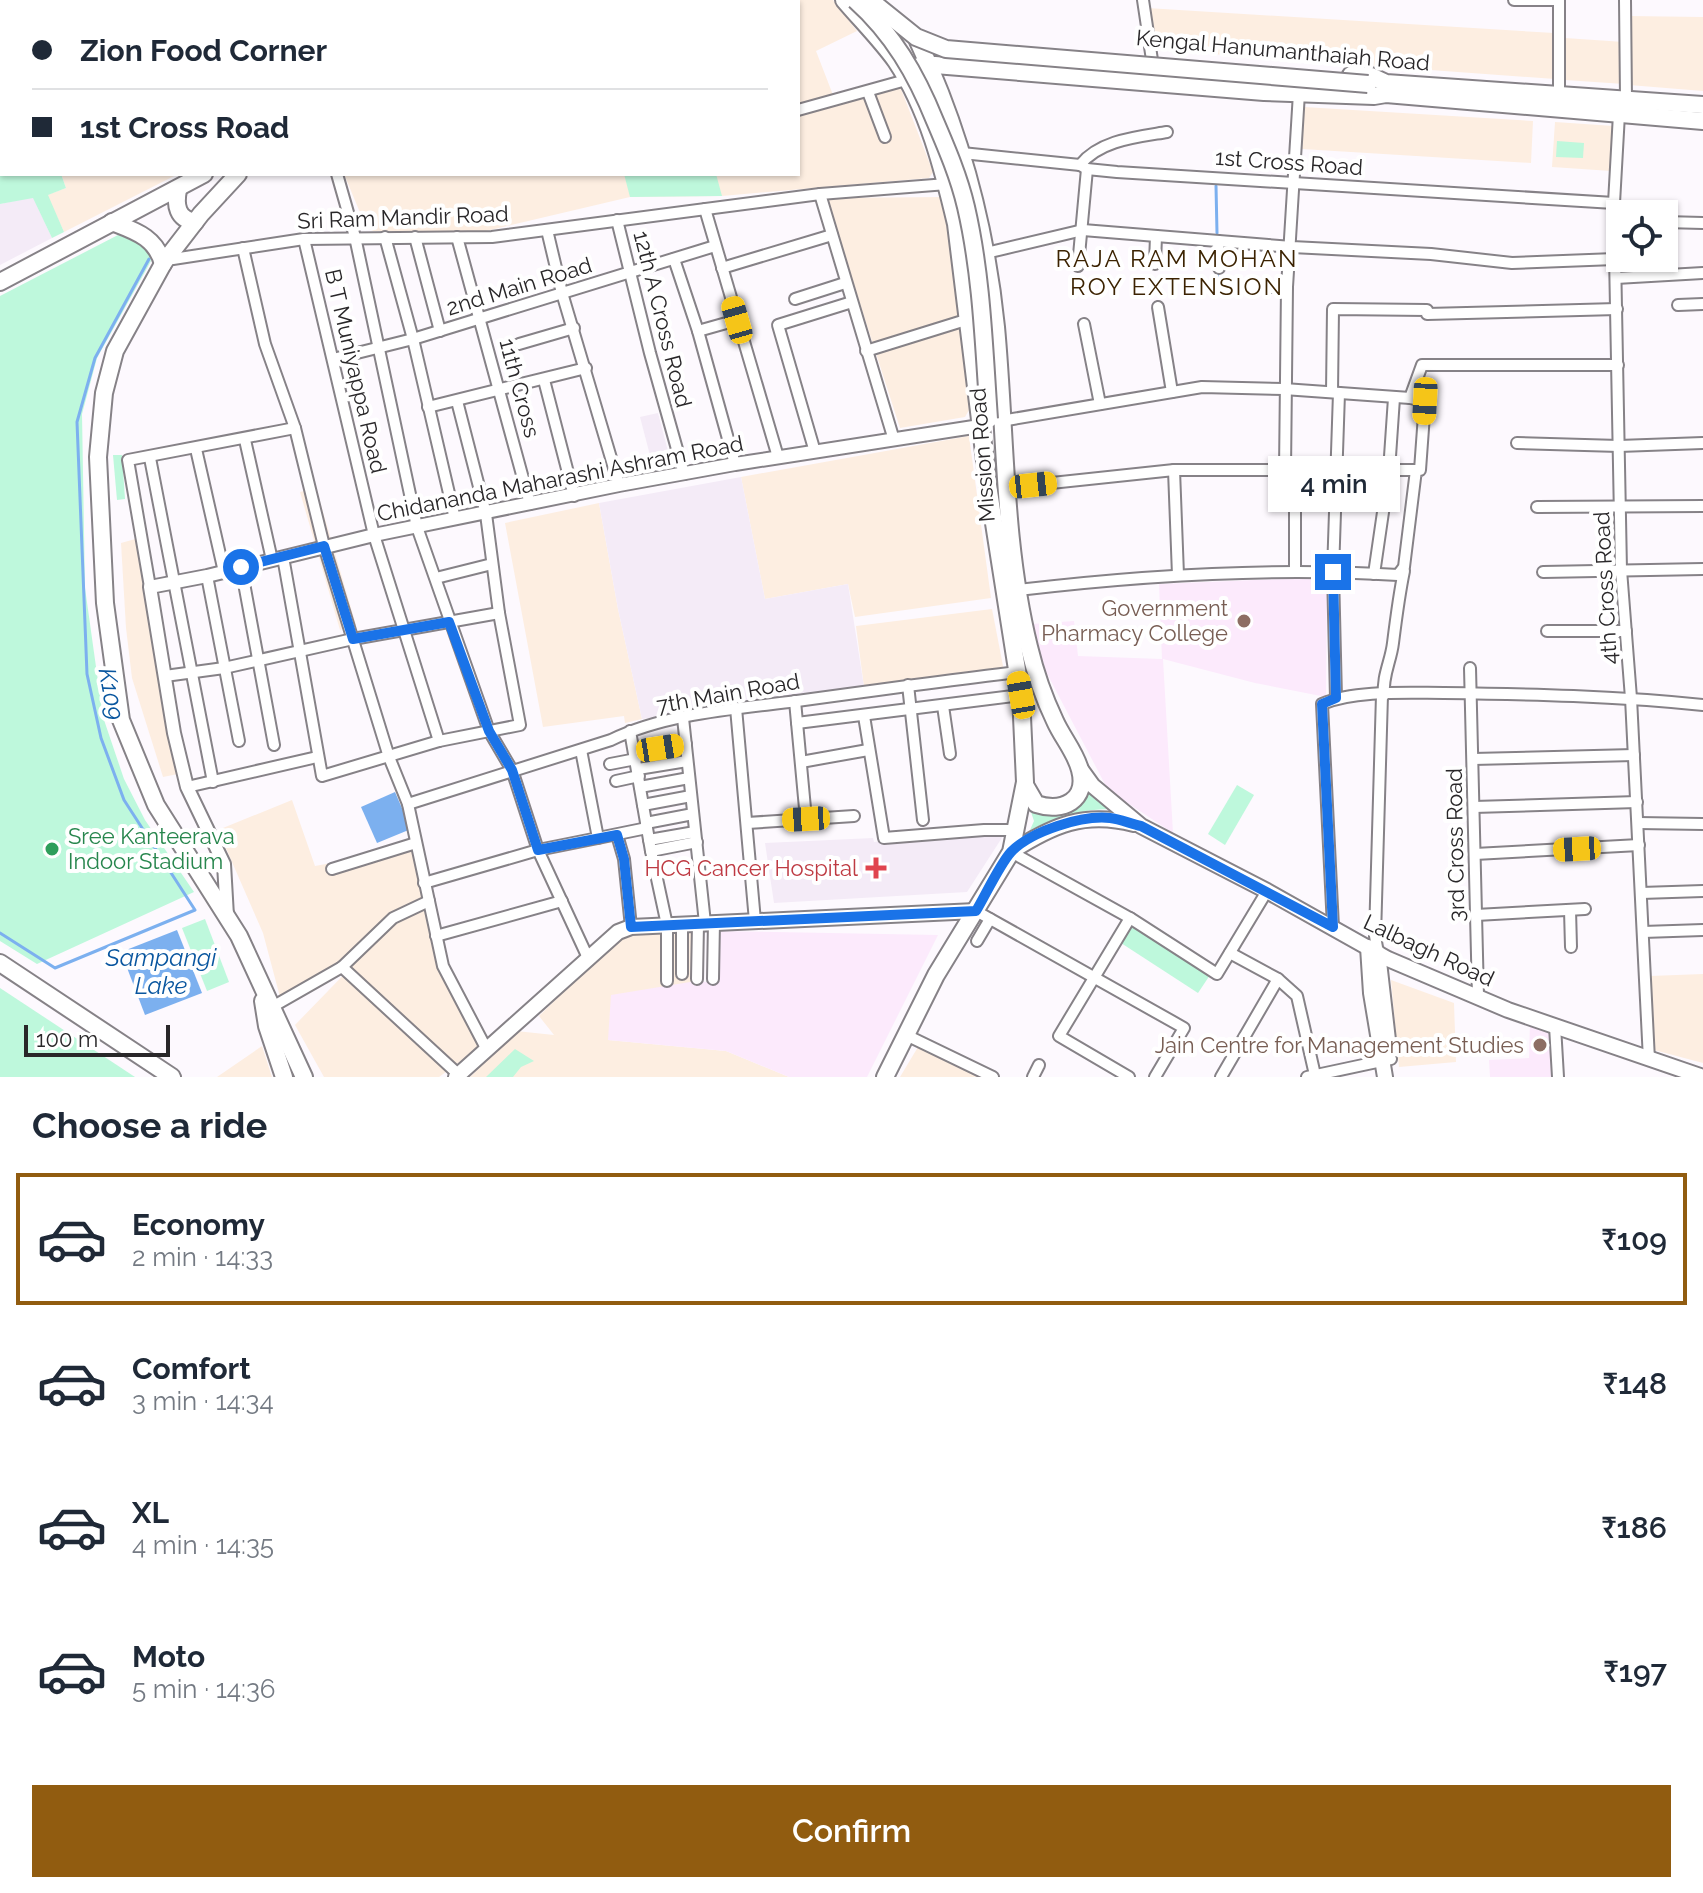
<!DOCTYPE html>
<meta charset="utf-8">
<style>
:root{--surface:#fff;--page:#f2f2f3;--text:#1f2937;--muted:#747a83;--line:#e0e1e3;--accent:#915c10}
body{margin:0;font-family:Raleway,sans-serif;background:var(--page);color:var(--text);height:100vh;display:flex;flex-direction:column;font-size:30px;white-space:nowrap}
*{box-sizing:border-box;margin:0}
p{font-size:26px;color:var(--muted)}
.icon{flex:none;width:44px;height:44px;fill:none;stroke:currentColor;stroke-width:2;stroke-linecap:round;stroke-linejoin:round}
.map{position:relative;height:1077px;overflow:hidden}
.details{display:flex;flex-direction:column;background:var(--surface);flex:1}
.details>*{flex:none}
.banner{position:absolute;left:0px;top:0px;width:800px;height:176px;box-shadow:0 2px 6px #0004;display:grid;align-content:center;height:176px;padding:0 32px;background:var(--surface)}
.fabs{position:absolute;left:1606px;top:200px;display:grid;gap:16px}
.fabs a{display:grid;place-items:center;width:72px;height:72px;border-radius:0px;background:var(--surface);box-shadow:0 2px 6px #0004;font-size:40px}
.scale{position:absolute;left:24px;bottom:20px;width:146px;box-sizing:border-box;padding-left:8px;border:4px solid #292729;border-top:0;font-size:22px;line-height:28px;white-space:nowrap;color:#292729;-webkit-text-stroke:6px #fff;paint-order:stroke}
.end{position:absolute;width:36px;height:36px;margin:-18px;border:10px solid #1a73e8;background:#fff;box-shadow:0 0 0 4px #fff}
.from{border-radius:50%}
.bubble{position:absolute;height:56px;border-radius:0px;background:var(--surface);box-shadow:0 2px 6px #0004;font-size:26px;font-weight:600;line-height:56px;text-align:center}
.car{position:absolute;width:24px;height:48px;margin:-24px -12px;border-radius:10px;box-shadow:0 0 6px 2px #0007;background:linear-gradient(#f5c518 24%,#345 0 40%,#f5c518 0 76%,#345 0 86%,#f5c518 0)}
.banner b{display:flex;align-items:center;gap:28px;height:76px;font-size:30px}
.banner b+b{border-top:2px solid var(--line)}
.banner i{width:20px;height:20px;background:var(--text)}
ul{padding:0;list-style:none}
li{display:flex;align-items:center;gap:24px;height:132px;margin:0 16px 12px;padding:0 16px;border:4px solid transparent;border-radius:0px}
li div{flex:1}
li b{display:block;font-size:30px}
li em{font-style:normal;font-weight:600}
li.selected{border-color:var(--accent)}
li>.icon{width:72px;height:72px;stroke-width:1.5}
h2{padding:0 32px;font-size:36px;line-height:96px}
.button{display:flex;gap:16px;margin-top:auto;padding:16px 32px}
.button a{flex:1;height:92px;border-radius:0px;background:var(--accent);color:#fff;font-size:32px;font-weight:600;line-height:92px;text-align:center}
.map>svg:first-child{display:block}
</style>
<div class="map">
<svg width="1703" height="1077" viewBox="0 0 1703 1077">
<rect width="100%" height="100%" fill="#fdf9fe"/>
<g fill="#fdeee1">
<path d="M 50,0 L 364,0 L 45,2 Z"/>
<path d="M 791,0 L 833,0 L 857,31 L 816,51 L 833,95 L 896,76 L 933,172 L 929,178 L 722,196 L 630,197 L 486,231 L 373,231 L 366,227 L 344,174 L 798,174 L 798,2 Z"/>
<path d="M 1147,8 L 1554,33 L 1555,79 L 1157,50 Z"/>
<path d="M 1628,16 L 1703,17 L 1703,91 L 1629,85 Z"/>
<path d="M 1565,38 L 1624,42 L 1624,84 L 1565,80 Z"/>
<path d="M 1304,107 L 1533,121 L 1531,163 L 1302,149 Z"/>
<path d="M 1555,122 L 1614,126 L 1611,171 L 1552,167 Z"/>
<path d="M 61,174 L 178,174 L 64,232 L 47,195 L 66,188 Z"/>
<path d="M 943,197 L 950,236 L 969,410 L 965,417 L 900,428 L 826,198 Z"/>
<path d="M 969,436 L 991,598 L 855,617 L 848,584 L 765,599 L 741,477 Z"/>
<path d="M 316,488 L 356,625 L 340,630 L 300,492 Z"/>
<path d="M 599,503 L 618,609 L 642,719 L 625,723 L 624,716 L 543,727 L 505,523 Z"/>
<path d="M 139,538 L 178,774 L 163,777 L 132,678 L 126,628 L 121,543 Z"/>
<path d="M 992,609 L 1004,671 L 864,687 L 856,626 Z"/>
<path d="M 292,800 L 315,866 L 412,848 L 423,900 L 392,916 L 329,969 L 280,997 L 263,933 L 218,830 Z"/>
<path d="M 424,908 L 438,967 L 480,1047 L 439,1077 L 324,1077 L 295,1025 L 393,924 L 410,911 Z"/>
<path d="M 696,931 L 696,981 L 608,1040 L 726,1051 L 789,1077 L 470,1077 L 516,1031 L 554,1035 L 539,1016 L 594,962 L 626,935 Z"/>
<path d="M 1703,974 L 1703,1063 L 1654,1050 L 1650,976 Z"/>
<path d="M 1391,980 L 1454,1003 L 1456,1062 L 1399,1067 Z"/>
<path d="M 262,1046 L 272,1077 L 217,1077 Z"/>
<path d="M 918,1047 L 983,1077 L 900,1077 Z"/>
</g>
<g fill="#f4ebf7">
<path d="M 33,197 L 52,238 L 0,265 L 0,204 Z"/>
<path d="M 658,413 L 670,459 L 652,463 L 640,417 Z"/>
<path d="M 741,477 L 765,599 L 848,584 L 864,687 L 642,719 L 618,609 L 599,503 Z"/>
<path d="M 982,831 L 1005,833 L 967,892 L 774,903 L 765,843 L 873,838 L 874,842 Z"/>
</g>
<g fill="#fceafc">
<path d="M 1327,577 L 1326,697 L 1255,683 L 1163,659 L 1173,833 L 1108,790 L 1042,664 L 1032,624 L 1074,621 L 1078,656 L 1162,659 L 1159,584 Z"/>
<path d="M 717,931 L 938,935 L 867,1077 L 789,1077 L 726,1051 L 608,1040 L 611,995 L 696,981 L 715,983 Z"/>
<path d="M 1530,1022 L 1550,1032 L 1551,1077 L 1490,1077 L 1489,1060 L 1529,1058 Z"/>
</g>
<g fill="#bef8dc">
<path d="M 0,81 L 2,81 L 2,174 L 61,174 L 66,188 L 48,195 L 64,232 L 52,238 L 33,198 L 0,204 Z"/>
<path d="M 1557,141 L 1584,143 L 1583,158 L 1556,157 Z"/>
<path d="M 624,174 L 716,174 L 722,196 L 630,197 Z"/>
<path d="M 118,235 L 146,244 L 151,261 L 97,358 L 82,414 L 85,588 L 103,717 L 124,779 L 145,820 L 194,892 L 37,964 L 0,941 L 0,296 Z"/>
<path d="M 113,455 L 122,455 L 125,499 L 117,500 Z"/>
<path d="M 1237,785 L 1254,795 L 1225,845 L 1208,834 Z"/>
<path d="M 1087,790 L 1109,809 C 1083,809 1053,818 1030,830 L 1034,821 L 1030,809 C 1055,821 1068,805 1087,790 Z"/>
<path d="M 205,919 L 229,982 L 207,991 L 182,928 Z"/>
<path d="M 1133,925 L 1210,975 L 1198,993 L 1121,943 Z"/>
<path d="M 0,988 L 135,1077 L 0,1077 Z"/>
<path d="M 515,1049 L 534,1061 L 521,1067 L 513,1077 L 486,1077 Z"/>
</g>
<g fill="#7cb0ef">
<path d="M 395,792 L 411,829 L 377,843 L 361,807 Z"/>
<path d="M 177,930 L 202,993 L 145,1015 L 121,952 Z"/>
</g>
<g fill="none" stroke-linecap="round" stroke-linejoin="round">
<g stroke="#7cb0ef" stroke-width="3">
<path d="M 1216,186 L 1217,233"/>
<path d="M 1217,269 L 1218,291 L 1227,291"/>
<path d="M 0,933 L 55,968 L 195,910 L 124,800 L 101,738 L 87,674 L 77,422 L 95,358 L 149,259"/>
</g>
<g stroke="#868287" stroke-width="14">
<g id="minor">
<path d="M 1143,0 L 1152,60"/>
<path d="M 1514,0 L 1559,0"/>
<path d="M 1559,0 L 1559,94"/>
<path d="M 1625,0 L 1626,98"/>
<path d="M 868,92 L 885,137"/>
<path d="M 798,110 L 906,80"/>
<path d="M 1619,114 L 1614,203 L 1621,570 L 1631,698 L 1649,1060"/>
<path d="M 962,153 L 1080,165 L 1087,169 L 1117,172 L 1614,203"/>
<path d="M 1080,165 C 1100,140 1137,137 1167,132"/>
<path d="M 337,174 L 355,237 L 417,527 L 489,731 L 512,770 L 538,850 L 589,960"/>
<path d="M 820,194 L 894,440"/>
<path d="M 705,209 L 778,457"/>
<path d="M 617,220 L 650,353 L 684,474"/>
<path d="M 1664,222 L 1703,223"/>
<path d="M 547,230 L 562,293 L 619,485"/>
<path d="M 385,237 L 413,339 L 455,519"/>
<path d="M 415,237 L 440,331"/>
<path d="M 457,237 L 530,504"/>
<path d="M 304,239 L 374,535 L 439,741"/>
<path d="M 1218,241 L 1219,268"/>
<path d="M 243,248 L 265,344 L 295,428 L 324,546 L 389,757 L 408,804 L 443,966 L 487,1050"/>
<path d="M 986,253 L 1083,230 L 1292,247 L 1431,254 L 1512,263 L 1615,259"/>
<path d="M 169,255 L 173,259 L 304,239 L 492,237 L 820,194 L 947,184"/>
<path d="M 674,259 L 698,331 L 735,464"/>
<path d="M 1155,264 L 1156,236"/>
<path d="M 1078,266 L 1087,169"/>
<path d="M 722,268 L 832,235"/>
<path d="M 1616,278 L 1703,273"/>
<path d="M 1228,287 L 1287,287"/>
<path d="M 795,299 L 845,283"/>
<path d="M 1678,305 L 1703,304"/>
<path d="M 1158,307 L 1172,392"/>
<path d="M 1084,324 L 1100,404"/>
<path d="M 698,331 L 737,320"/>
<path d="M 519,344 L 574,328"/>
<path d="M 866,351 L 969,319"/>
<path d="M 333,359 L 413,339 L 715,246"/>
<path d="M 544,380 L 574,496"/>
<path d="M 1332,392 L 1333,309 L 1427,310 L 1427,314 L 1617,309"/>
<path d="M 428,407 L 586,368"/>
<path d="M 1001,421 L 1202,387 L 1284,389 L 1410,398 L 1422,365 L 1618,365"/>
<path d="M 245,440 L 272,560"/>
<path d="M 1517,443 L 1619,446 L 1703,443"/>
<path d="M 196,449 L 224,572"/>
<path d="M 815,452 L 778,325 L 852,302"/>
<path d="M 150,458 L 213,782"/>
<path d="M 1174,470 L 1178,575"/>
<path d="M 1285,470 L 1287,287 L 1299,93"/>
<path d="M 1295,470 L 1295,572"/>
<path d="M 1005,488 L 1174,470 L 1416,470"/>
<path d="M 1537,507 L 1703,506"/>
<path d="M 283,557 L 322,776 L 439,741 L 520,725 L 499,613 L 486,514 L 457,401"/>
<path d="M 241,567 L 274,745"/>
<path d="M 1543,572 L 1703,569"/>
<path d="M 1374,574 L 1389,471 L 1394,398"/>
<path d="M 207,576 L 239,741"/>
<path d="M 436,578 L 492,564"/>
<path d="M 150,587 L 128,460 L 295,428"/>
<path d="M 1018,590 C 1144,575 1271,567 1398,575 L 1404,567 L 1416,470 L 1420,470 L 1425,401 L 1410,398"/>
<path d="M 1547,631 L 1626,631"/>
<path d="M 1470,668 L 1478,996"/>
<path d="M 165,676 L 224,668 L 353,639 L 499,613"/>
<path d="M 908,685 L 923,820"/>
<path d="M 1384,695 C 1382,676 1391,661 1393,643 C 1396,619 1399,595 1404,571"/>
<path d="M 1336,698 L 1333,572 L 1339,393"/>
<path d="M 795,701 L 806,819"/>
<path d="M 943,706 L 950,754"/>
<path d="M 736,708 L 755,921"/>
<path d="M 864,716 L 884,838 L 984,830 L 1017,830"/>
<path d="M 683,718 L 705,923"/>
<path d="M 797,723 L 1021,695"/>
<path d="M 630,731 L 651,851 L 667,925 L 667,981"/>
<path d="M 635,752 L 686,744"/>
<path d="M 1473,759 L 1634,755"/>
<path d="M 801,762 L 868,750"/>
<path d="M 610,764 L 636,759"/>
<path d="M 638,769 L 687,761"/>
<path d="M 616,781 L 639,776"/>
<path d="M 187,787 L 317,757"/>
<path d="M 640,787 L 689,778"/>
<path d="M 408,804 L 611,740 C 667,713 735,709 797,701 C 870,691 943,681 1017,672"/>
<path d="M 643,805 L 691,796"/>
<path d="M 1474,807 L 1637,802"/>
<path d="M 646,823 L 693,814"/>
<path d="M 747,823 L 854,816"/>
<path d="M 1638,823 L 1703,824"/>
<path d="M 617,835 L 624,859 L 631,927"/>
<path d="M 598,838 L 647,828"/>
<path d="M 649,840 L 695,832"/>
<path d="M 651,851 L 697,842"/>
<path d="M 1011,852 L 1130,918 L 1217,974 L 1267,891"/>
<path d="M 1475,854 L 1639,845"/>
<path d="M 332,869 L 416,843"/>
<path d="M 424,883 L 538,850 L 598,838 L 581,750"/>
<path d="M 1641,893 L 1703,891"/>
<path d="M 1570,910 L 1571,947"/>
<path d="M 976,911 L 1184,1028 L 1155,1077"/>
<path d="M 1476,915 L 1585,909"/>
<path d="M 1333,927 L 1322,704 C 1355,690 1407,693 1444,693 C 1530,694 1617,696 1703,705"/>
<path d="M 1643,932 L 1703,930"/>
<path d="M 436,936 L 562,901"/>
<path d="M 977,941 L 990,919"/>
<path d="M 1230,953 L 1278,979 L 1297,996 L 1315,1075"/>
<path d="M 1378,953 L 1375,936 L 1382,695"/>
<path d="M 342,967 L 459,1075"/>
<path d="M 682,974 L 682,925"/>
<path d="M 697,979 L 698,924"/>
<path d="M 713,979 L 714,922"/>
<path d="M 272,1007 L 342,967 L 393,918 L 429,901"/>
<path d="M 1555,1026 L 1558,1077"/>
<path d="M 906,1035 L 993,1077"/>
<path d="M 1033,1077 L 1039,1065"/>
<path d="M 1129,1077 L 1059,1036 L 1130,918"/>
<path d="M 1221,1077 L 1278,979"/>
<path d="M 1307,1077 L 1391,1059"/>
</g>
</g>
<g stroke="#868287" stroke-width="16">
<g id="tertiary">
<path d="M 28,2 L 33,0"/>
<path d="M 0,11 L 2,11"/>
<path d="M 227,916 L 224,864 L 187,787 L 174,733 L 150,587 L 207,576 L 374,535 L 619,485 L 735,464 L 980,426"/>
</g>
</g>
<g stroke="#868287" stroke-width="18">
<g id="secondary">
<path d="M 1080,768 L 1093,786 L 1141,826 L 1267,891 L 1388,959 L 1508,1010 L 1703,1077"/>
<path d="M 1011,852 C 1053,825 1085,811 1134,824"/>
<path d="M 1368,947 L 1371,993 L 1385,1077"/>
<path d="M 1378,953 L 1388,1040"/>
<path d="M 456,1077 L 618,932 L 631,927 L 976,911"/>
</g>
</g>
<g stroke="#868287" stroke-width="20">
<g id="primary">
<path d="M 844,0 C 861,20 881,40 896,61 C 928,109 943,169 956,224 L 988,485 L 1021,695 L 1025,782 L 1011,852 L 936,975 L 885,1077"/>
<path d="M 380,2 L 381,0"/>
<path d="M 395,2 L 397,0"/>
<path d="M 918,41 C 960,131 986,228 996,327 C 1006,434 1003,542 1029,647 C 1035,672 1044,698 1055,721 C 1062,737 1076,753 1080,770 C 1088,800 1063,813 1036,804 L 1025,785"/>
<path d="M 919,66 L 935,65 L 1264,92 L 1374,96 L 1386,94 L 1703,121"/>
<path d="M 1351,75 L 1371,76 L 1386,83 L 1703,105"/>
<path d="M 238,174 L 201,214 L 164,262 L 115,351 L 104,393 L 98,457 L 105,603 L 121,720 L 156,805 L 239,936 L 304,1077"/>
<path d="M 178,190 C 175,205 177,219 195,222"/>
<path d="M 112,222 C 135,231 156,237 163,264"/>
<path d="M 0,282 L 204,174"/>
<path d="M 0,963 L 172,1077"/>
<path d="M 263,1001 L 267,1026 L 284,1077"/>
</g>
</g>
<use href="#minor" stroke="#fff" stroke-width="10"/>
<use href="#tertiary" stroke="#fff" stroke-width="12"/>
<use href="#secondary" stroke="#fff" stroke-width="14"/>
<use href="#primary" stroke="#fff" stroke-width="16"/>
<g stroke="#868287" stroke-width="20" stroke-linecap="butt">
<g id="primary-bridge">
<path d="M 855,0 C 893,34 916,74 935,121 C 947,149 959,177 966,207 C 982,276 984,349 989,419"/>
<path d="M 870,0 L 916,37 L 946,49 L 1368,84"/>
</g>
</g>
<use href="#primary-bridge" stroke="#fff" stroke-width="16"/>
</g>
<g fill="none" stroke-linecap="round" stroke-linejoin="round">
<path stroke="#1a73e8" stroke-width="10" d="M 241,567 L 324,546 L 353,639 L 449,622 L 489,731 L 512,770 L 538,850 L 617,835 L 624,859 L 631,927 L 976,911 C 985,896 1000,864 1011,852 C 1031,831 1082,815 1110,818 C 1120,819 1131,824 1141,826 L 1333,927 L 1322,704 L 1336,698 L 1333,572"/>
</g>
<g fill="#8d6e63" stroke="#fff" stroke-width="3">
<circle cx="1244" cy="621" r="8"/>
<circle cx="1540" cy="1045" r="8"/>
</g>
<circle fill="#2e9e5b" stroke="#fff" stroke-width="3" cx="52" cy="849" r="8"/>
<path fill="#e0444e" stroke="#fff" stroke-width="3" d="M872 856h8v8h8v8h-8v8h-8v-8h-8v-8h8z"/>
<g text-anchor="middle" stroke-width="8" stroke-linejoin="round" paint-order="stroke">
<g font-size="22" fill="#292729" stroke="#fff">
<text transform="translate(1283 50) rotate(5)" y="8">Kengal Hanumanthaiah Road</text>
<text transform="translate(1289 162) rotate(4)" y="8">1st Cross Road</text>
<text transform="translate(403 217) rotate(-2)" y="8">Sri Ram Mandir Road</text>
<text transform="translate(519 286) rotate(-17)" y="8">2nd Main Road</text>
<text transform="translate(663 319) rotate(76)" y="8">12th A Cross Road</text>
<text transform="translate(356 371) rotate(77)" y="8">B T Muniyappa Road</text>
<text transform="translate(520 388) rotate(75)" y="8">11th Cross</text>
<text transform="translate(982 455) rotate(-94)" y="8">Mission Road</text>
<text transform="translate(560 478) rotate(-11)" y="8">Chidananda Maharashi Ashram Road</text>
<text transform="translate(1605 588) rotate(-93)" y="8">4th Cross Road</text>
<text transform="translate(728 693) rotate(-10)" y="8">7th Main Road</text>
<text transform="translate(1455 845) rotate(-91)" y="8">3rd Cross Road</text>
<text transform="translate(1429 950) rotate(25)" y="8">Lalbagh Road</text>
</g>
<g font-size="22" fill="#785e54" stroke="#fff" text-anchor="end">
<text x="1228" y="616">Government<tspan x="1228" dy="25">Pharmacy College</tspan></text>
<text x="1524" y="1053">Jain Centre for Management Studies</text>
</g>
<g font-size="22" fill="#27864d" stroke="#fff" text-anchor="start">
<text x="68" y="844">Sree Kanteerava<tspan x="68" dy="25">Indoor Stadium</tspan></text>
</g>
<g font-size="22" fill="#be3a42" stroke="#fff" text-anchor="end">
<text x="858" y="876">HCG Cancer Hospital</text>
</g>
<g font-size="24" letter-spacing="2" fill="#3c2302" stroke="#fff">
<text x="1177" y="267">RAJA RAM MOHAN<tspan x="1177" dy="28">ROY EXTENSION</tspan></text>
</g>
<g font-size="24" font-style="italic" fill="#09569f" stroke="#fff">
<text transform="translate(111 694) rotate(80)" y="8">K109</text>
<text x="161" y="966">Sampangi<tspan x="161" dy="28">Lake</tspan></text>
</g>
</g>
</svg>
<div class="fabs">
<a><svg class="icon" aria-label="locate" viewBox="0 0 24 24"><circle cx="12" cy="12" r="6"/><path d="M12 2v4M12 18v4M2 12h4M18 12h4"/></svg></a>
</div>
<div class="scale">100 m</div>
<i class="end from" style="left:241px;top:567px"></i>
<i class="end" style="left:1333px;top:572px"></i>
<div class="bubble" style="left:1268px;top:456px;width:132px">4 min</div>
<i class="car" style="left:737px;top:320px;rotate:344deg"></i>
<i class="car" style="left:1425px;top:401px;rotate:183deg"></i>
<i class="car" style="left:1033px;top:485px;rotate:84deg"></i>
<i class="car" style="left:1021px;top:695px;rotate:350deg"></i>
<i class="car" style="left:660px;top:748px;rotate:81deg"></i>
<i class="car" style="left:806px;top:819px;rotate:267deg"></i>
<i class="car" style="left:1577px;top:849px;rotate:267deg"></i>
<div class="banner">
<b><i class="from"></i>Zion Food Corner</b>
<b><i></i>1st Cross Road</b>
</div>
</div>
<section class="details">
<h2>Choose a ride</h2>
<ul>
<li class="selected"><svg class="icon" aria-label="car" viewBox="0 0 24 24"><path d="M5 17H2v-5l4-1 3-4h7l3 4 3 1v5h-3M9 17h6M6 11h13"/><circle cx="7" cy="17" r="2"/><circle cx="17" cy="17" r="2"/></svg><div><b>Economy</b><p>2 min · 14:33</p></div><em>₹109</em></li>
<li><svg class="icon" aria-label="car" viewBox="0 0 24 24"><path d="M5 17H2v-5l4-1 3-4h7l3 4 3 1v5h-3M9 17h6M6 11h13"/><circle cx="7" cy="17" r="2"/><circle cx="17" cy="17" r="2"/></svg><div><b>Comfort</b><p>3 min · 14:34</p></div><em>₹148</em></li>
<li><svg class="icon" aria-label="car" viewBox="0 0 24 24"><path d="M5 17H2v-5l4-1 3-4h7l3 4 3 1v5h-3M9 17h6M6 11h13"/><circle cx="7" cy="17" r="2"/><circle cx="17" cy="17" r="2"/></svg><div><b>XL</b><p>4 min · 14:35</p></div><em>₹186</em></li>
<li><svg class="icon" aria-label="car" viewBox="0 0 24 24"><path d="M5 17H2v-5l4-1 3-4h7l3 4 3 1v5h-3M9 17h6M6 11h13"/><circle cx="7" cy="17" r="2"/><circle cx="17" cy="17" r="2"/></svg><div><b>Moto</b><p>5 min · 14:36</p></div><em>₹197</em></li>
</ul>
<div class="button"><a>Confirm</a></div>
</section>
